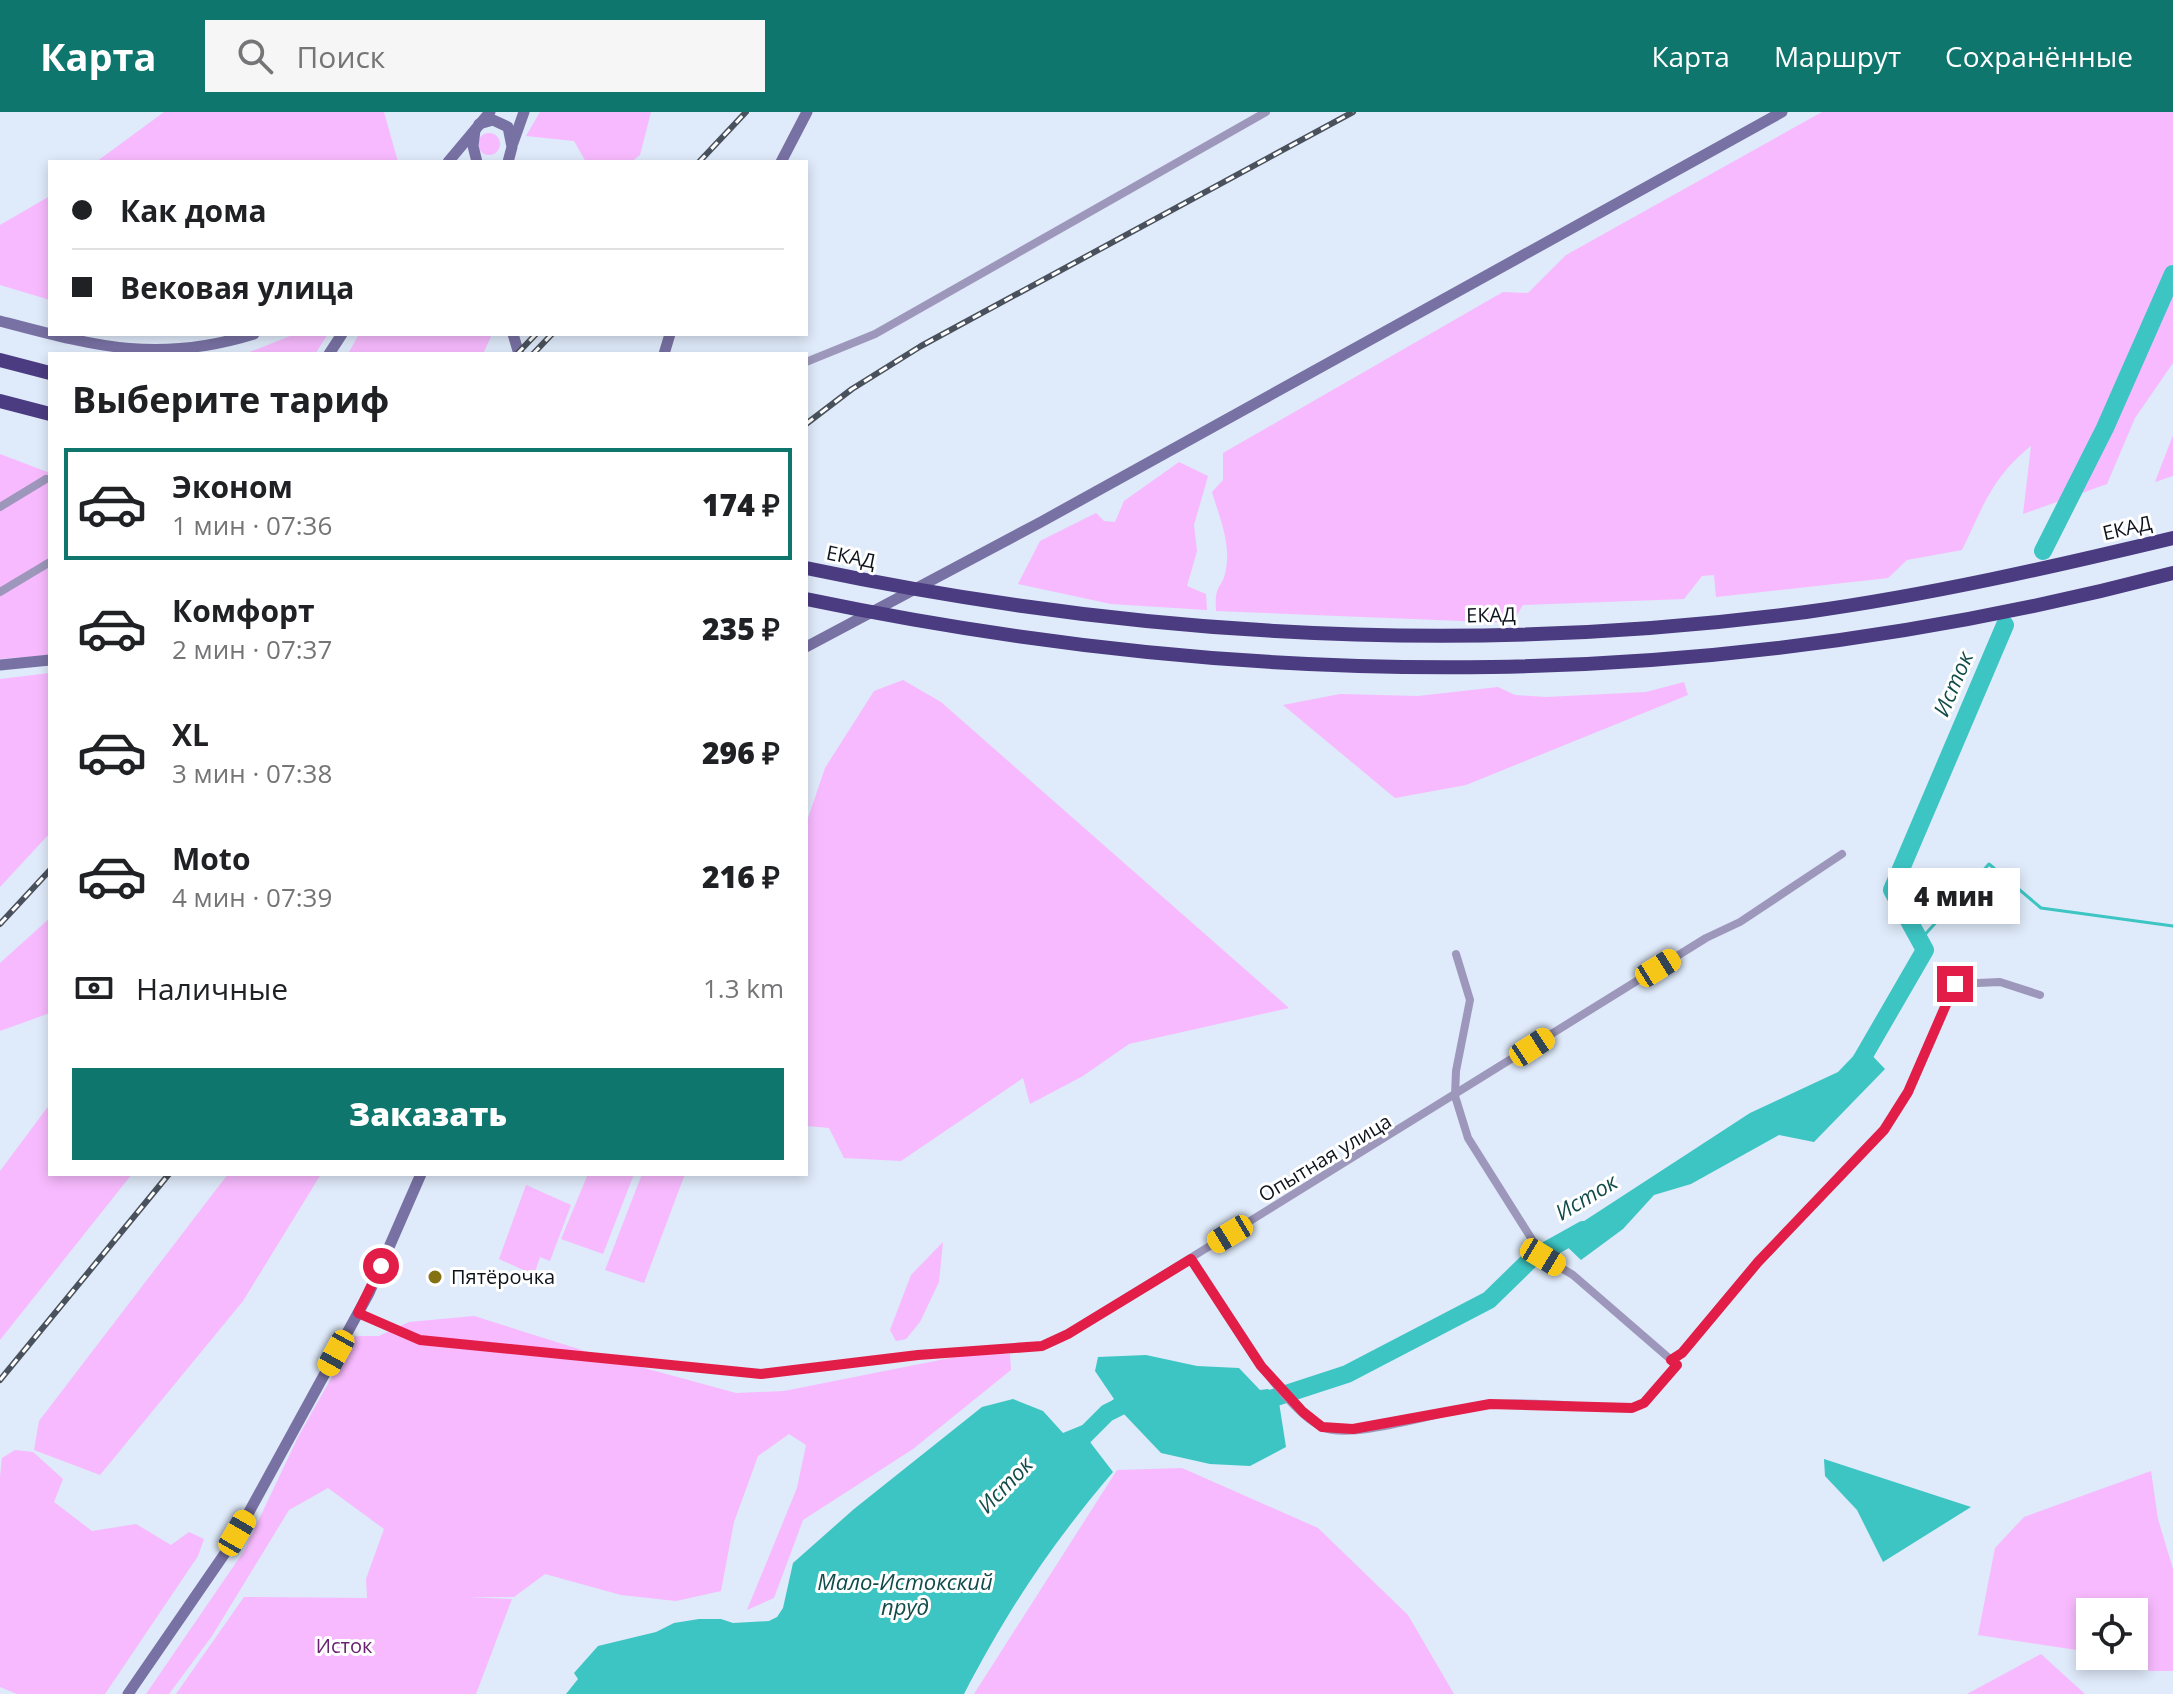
<!DOCTYPE html>
<html lang="ru">
<meta charset="utf-8">
<style>
:root{--surface:#fff;--page:#f6f6f6;--text:#202124;--muted:#757577;--line:#e0e0e0;--accent:#0f766e}
body{margin:0;font-family:"Open Sans",sans-serif;background:var(--page);color:var(--text);height:100vh;display:flex;flex-direction:column;font-size:30px;white-space:nowrap}
*{box-sizing:border-box;margin:0}
p{font-size:26px;color:var(--muted)}
.icon{flex:none;width:44px;height:44px;fill:none;stroke:currentColor;stroke-width:2;stroke-linecap:round;stroke-linejoin:round}
.map{position:relative;flex:1;overflow:hidden}
.sheet{position:absolute;left:48px;top:240px;width:760px;height:824px;display:flex;flex-direction:column;background:var(--surface);border-radius:0px;box-shadow:0 4px 12px #0003}
.sheet>*{flex:none}
.top-card{position:absolute;left:48px;top:48px;width:760px;height:176px;border-radius:0px;box-shadow:0 4px 12px #0003;display:grid;align-content:center;height:176px;padding:0 24px;background:var(--surface)}
.fabs{position:absolute;left:2076px;top:1486px;display:grid;gap:16px}
.fabs a{display:grid;place-items:center;width:72px;height:72px;border-radius:0px;background:var(--surface);box-shadow:0 4px 12px #0003;font-size:40px}
.end{position:absolute;width:36px;height:36px;margin:-18px;border:10px solid #e11d48;background:#fff;box-shadow:0 0 0 4px #fff}
.from{border-radius:50%}
.bubble{position:absolute;height:56px;border-radius:0px;background:var(--surface);box-shadow:0 4px 12px #0003;font-size:26px;font-weight:800;line-height:56px;text-align:center}
.car{position:absolute;width:24px;height:48px;margin:-24px -12px;border-radius:10px;box-shadow:0 0 6px 2px #0007;background:linear-gradient(#f5c518 24%,#345 0 40%,#f5c518 0 76%,#345 0 86%,#f5c518 0)}
.top-card b{display:flex;align-items:center;gap:28px;height:76px;font-size:30px}
.top-card b+b{border-top:2px solid var(--line)}
.top-card i{width:20px;height:20px;background:var(--text)}
ul{padding:0;list-style:none}
li{display:flex;align-items:center;gap:24px;height:112px;margin:0 16px 12px;padding:0 8px;border:4px solid transparent;border-radius:0px}
li div{flex:1}
li b{display:block;font-size:30px}
li em{font-style:normal;font-weight:800}
li.selected{border-color:var(--accent)}
li>.icon{width:72px;height:72px;stroke-width:1.5}
h2{padding:0 24px;font-size:36px;line-height:96px}
.pay{display:flex;align-items:center;gap:20px;height:88px;padding:0 24px;font-size:30px}
.pay p{margin-inline-start:auto}
.cta{display:flex;gap:16px;margin-top:auto;padding:16px 24px}
.cta a{flex:1;height:92px;border-radius:0px;background:var(--accent);color:#fff;font-size:32px;font-weight:800;line-height:92px;text-align:center}
header{display:flex;align-items:center;gap:48px;box-sizing:border-box;height:112px;padding:0 40px;background:var(--accent);color:#fff}
header strong{font-size:38px}
nav{display:flex;gap:44px;margin-inline-start:auto;font-size:28px}
.search{width:560px;height:72px;background:var(--page);display:flex;align-items:center;gap:20px;box-sizing:border-box;padding:0 28px;border-radius:0px;color:var(--muted);font-size:30px}
.map>svg:first-child{display:block}
</style>
<header>
<strong>Карта</strong>
<div class="search"><svg class="icon" aria-label="search" viewBox="0 0 24 24"><circle cx="10" cy="10" r="6"/><path d="M15 15l6 6"/></svg>Поиск</div>
<nav><a>Карта</a><a>Маршрут</a><a>Сохранённые</a></nav>
</header>
<div class="map">
<svg width="2173" height="1582" viewBox="0 0 2173 1582">
<rect width="100%" height="100%" fill="#dfeafa"/>
<g fill="#f7bafe">
<path d="M 164,0 L 384,0 L 398,50 L 96,50 Z"/>
<path d="M 540,0 L 651,0 L 640,43 L 631,50 L 586,50 L 574,29 L 526,24 Z"/>
<path d="M 1822,0 L 2173,0 L 2173,251 L 2135,306 L 2107,372 L 2023,402 L 2031,334 C 1992,365 1983,395 1962,438 L 1907,448 L 1888,466 L 1716,485 L 1714,463 L 1702,464 L 1684,487 L 1523,493 L 1512,511 L 1216,499 C 1214,470 1223,477 1226,457 C 1231,431 1219,404 1212,380 L 1223,368 L 1223,341 L 1503,180 L 1528,181 L 1566,143 Z"/>
<circle cx="489" cy="32" r="11"/>
<path d="M 50,84 L 50,188 L 0,173 L 0,113 Z"/>
<path d="M 295,222 L 328,222 L 315,242 L 245,242 Z"/>
<path d="M 359,222 L 492,222 L 483,242 L 348,242 Z"/>
<path d="M 2173,323 L 2173,364 L 2155,370 Z"/>
<path d="M 0,342 L 50,361 L 50,543 L 0,547 Z"/>
<path d="M 1179,350 L 1208,364 L 1194,413 L 1197,439 L 1187,474 L 1206,482 L 1207,498 L 1111,492 L 1018,472 L 1040,429 L 1096,401 L 1104,409 L 1115,410 L 1124,389 Z"/>
<path d="M 50,561 L 50,721 L 0,775 L 0,567 Z"/>
<path d="M 903,568 L 941,590 L 1289,896 L 1129,932 L 1083,964 L 1030,992 L 1023,966 L 901,1049 L 844,1046 L 829,1016 L 806,1014 L 806,712 L 825,656 L 874,579 Z"/>
<path d="M 1684,570 L 1688,583 L 1466,673 L 1395,686 L 1283,593 L 1340,582 L 1418,584 L 1498,575 L 1515,583 L 1546,585 L 1646,580 Z"/>
<path d="M 50,806 L 50,901 L 0,919 L 0,851 Z"/>
<path d="M 50,992 L 50,1062 L 132,1062 L 0,1228 L 0,1059 Z"/>
<path d="M 228,1062 L 321,1062 L 243,1189 L 100,1363 L 34,1338 L 39,1309 Z"/>
<path d="M 588,1062 L 634,1062 L 603,1142 L 561,1127 Z"/>
<path d="M 642,1062 L 685,1062 L 644,1171 L 605,1158 Z"/>
<path d="M 526,1073 L 571,1093 L 550,1149 L 540,1145 L 534,1163 L 499,1147 Z"/>
<path d="M 943,1130 L 939,1170 L 920,1210 L 906,1227 L 896,1229 L 890,1218 L 911,1163 Z"/>
<path d="M 474,1204 L 604,1245 L 736,1281 L 784,1279 L 965,1243 L 1010,1242 L 1011,1258 L 913,1337 L 803,1408 L 774,1486 L 747,1498 L 797,1376 L 806,1333 L 789,1322 L 758,1344 L 734,1410 L 721,1479 L 676,1489 L 621,1483 L 545,1462 L 514,1485 L 468,1485 L 512,1487 L 476,1582 L 176,1582 L 244,1485 L 367,1486 L 366,1467 L 384,1417 L 328,1376 L 289,1398 L 212,1524 L 169,1582 L 146,1582 L 244,1439 L 298,1325 L 355,1224 L 379,1224 L 409,1210 Z"/>
<path d="M 15,1338 L 33,1340 L 63,1367 L 54,1390 L 92,1419 L 136,1412 L 171,1433 L 189,1420 L 204,1427 L 198,1444 L 105,1582 L 17,1582 L 0,1575 L 0,1365 L 2,1346 Z"/>
<path d="M 1182,1356 L 1318,1416 L 1408,1503 L 1454,1582 L 974,1582 L 1117,1358 Z"/>
<path d="M 2151,1359 L 2158,1407 L 2173,1457 L 2173,1559 L 2150,1559 L 2104,1544 L 2134,1544 L 2134,1500 L 2090,1500 L 2090,1540 L 1978,1523 L 1995,1436 L 2024,1405 Z"/>
<path d="M 2041,1542 L 2085,1582 L 1967,1582 Z"/>
</g>
<g fill="#3dc5c3">
<path d="M 1863,934 L 1885,957 L 1814,1030 L 1779,1023 L 1691,1072 L 1654,1083 L 1623,1117 L 1581,1148 L 1558,1126 L 1750,1001 L 1838,960 Z"/>
<path d="M 1146,1243 L 1197,1254 L 1239,1256 L 1260,1278 L 1268,1277 L 1278,1284 L 1286,1335 L 1250,1354 L 1210,1352 L 1161,1341 L 1122,1300 L 1107,1301 L 1104,1296 L 1114,1287 L 1095,1259 L 1098,1245 Z"/>
<path d="M 1013,1287 L 1043,1299 L 1063,1321 L 1090,1310 L 1095,1320 L 1090,1330 L 1113,1360 C 1050,1434 1009,1496 964,1582 L 566,1582 L 578,1567 L 574,1561 L 598,1534 L 656,1520 L 674,1511 L 699,1507 L 721,1507 L 733,1511 L 769,1509 L 777,1505 L 783,1496 L 793,1451 L 854,1397 L 982,1295 Z"/>
<path d="M 1824,1347 L 1971,1395 L 1883,1450 L 1857,1398 L 1825,1364 Z"/>
</g>
<g fill="none" stroke-linecap="round" stroke-linejoin="round">
<path stroke="#3dc5c3" stroke-width="3" d="M 1920,828 L 1989,752 L 2041,796 L 2173,814"/>
<g stroke="#3dc5c3" stroke-width="18">
<path d="M 2043,439 L 2105,316 L 2173,162"/>
<path d="M 1855,959 L 1925,838 L 1892,778 L 2005,513"/>
<path d="M 1255,1292 L 1347,1262 L 1489,1188 L 1531,1147 L 1583,1118"/>
<path d="M 1075,1333 L 1107,1301 L 1129,1290"/>
</g>
<g stroke="#9d98bb" stroke-width="8">
<path d="M 806,250 L 875,222 L 1266,0"/>
<path d="M 0,395 L 46,367"/>
<path d="M 0,480 L 50,450"/>
<path d="M 1191,1147 C 1218,1188 1279,1295 1322,1315 C 1354,1330 1452,1295 1491,1292 C 1537,1289 1585,1296 1632,1296 L 1644,1291 L 1677,1253 L 1573,1163 L 1543,1145 L 1468,1026 L 1455,984 L 1456,959 L 1470,888 L 1456,842"/>
<path d="M 358,1201 L 420,1228 L 761,1262 L 918,1243 L 1042,1234 L 1068,1222 L 1706,826 L 1740,810 L 1842,742"/>
<path d="M 1671,1248 L 1682,1241 L 1758,1150 L 1884,1018 L 1908,980 L 1955,872 L 2000,870 L 2040,883"/>
</g>
<g stroke="#7871a3" stroke-width="11">
<path d="M 479,12 L 493,8 L 508,15 L 512,35 L 508,50"/>
<path d="M 475,18 L 473,34 L 477,50"/>
<path d="M 513,31 L 524,0"/>
<path d="M 448,50 L 490,0"/>
<path d="M 781,50 L 807,0"/>
<path d="M 0,209 C 95,234 157,252 254,222"/>
<path d="M 513,222 L 519,242"/>
<path d="M 329,242 L 342,222"/>
<path d="M 664,242 L 670,222"/>
<path d="M 806,535 L 1041,410 L 1782,0"/>
<path d="M 0,553 L 50,548"/>
<path d="M 128,1582 L 232,1431 L 369,1181 L 421,1062"/>
</g>
<g stroke="#4b3b81" stroke-width="14">
<path d="M 0,248 L 50,261"/>
<path d="M 0,289 L 50,302"/>
<path d="M 806,456 C 1135,525 1472,544 1806,500 C 1929,483 2052,455 2173,426"/>
<path d="M 806,487 C 1267,583 1716,581 2173,461"/>
</g>
<g stroke="#49515c" stroke-width="6">
<g id="rail">
<path d="M 699,50 L 746,0"/>
<path d="M 517,242 L 536,222"/>
<path d="M 533,242 L 552,222"/>
<path d="M 806,312 L 852,277 L 921,234 L 1353,0"/>
<path d="M 0,812 L 50,758"/>
<path d="M 0,1268 L 169,1062"/>
</g>
</g>
<use href="#rail" stroke="#fff" stroke-width="3" stroke-dasharray="9" stroke-linecap="butt"/>
</g>
<g fill="none" stroke-linecap="round" stroke-linejoin="round">
<path stroke="#e11d48" stroke-width="10" d="M 381,1154 L 358,1201 L 420,1228 L 761,1262 L 918,1243 L 1042,1234 L 1068,1222 L 1191,1147 L 1261,1254 L 1303,1300 L 1322,1315 L 1353,1317 L 1490,1292 L 1632,1296 L 1644,1291 L 1677,1253 L 1671,1248 L 1682,1241 L 1758,1150 L 1884,1018 L 1908,980 L 1955,872"/>
</g>
<circle fill="#847111" stroke="#fff" stroke-width="3" cx="435" cy="1165" r="8"/>
<g text-anchor="middle" stroke-width="6" stroke-linejoin="round" paint-order="stroke">
<g font-size="20" fill="#0e141d" stroke="#fff">
<text transform="translate(2127 416) rotate(-13)" y="7">ЕКАД</text>
<text transform="translate(851 445) rotate(11)" y="7">ЕКАД</text>
<text transform="translate(1491 503) rotate(-1)" y="7">ЕКАД</text>
<text transform="translate(1325 1046) rotate(-31)" y="7">Опытная улица</text>
</g>
<g font-size="20" fill="#0e141d" stroke="#fff" text-anchor="start">
<text x="451" y="1172">Пятёрочка</text>
</g>
<g font-size="20" fill="#692272" stroke="#fff">
<text x="344" y="1541">Исток</text>
</g>
<g font-size="22" font-style="italic" fill="#114c4b" stroke="#fff">
<text transform="translate(1953 572) rotate(-67)" y="8">Исток</text>
<text transform="translate(1586 1085) rotate(-31)" y="8">Исток</text>
<text transform="translate(1005 1373) rotate(-46)" y="8">Исток</text>
<text x="905" y="1478">Мало-Истокский<tspan x="905" dy="25">пруд</tspan></text>
</g>
</g>
</svg>
<div class="fabs">
<a><svg class="icon" aria-label="locate" viewBox="0 0 24 24"><circle cx="12" cy="12" r="6"/><path d="M12 2v4M12 18v4M2 12h4M18 12h4"/></svg></a>
</div>
<i class="end from" style="left:381px;top:1154px"></i>
<i class="end" style="left:1955px;top:872px"></i>
<div class="bubble" style="left:1888px;top:756px;width:132px">4 мин</div>
<i class="car" style="left:1658px;top:856px;rotate:58deg"></i>
<i class="car" style="left:1532px;top:935px;rotate:57deg"></i>
<i class="car" style="left:1230px;top:1122px;rotate:239deg"></i>
<i class="car" style="left:1543px;top:1145px;rotate:121deg"></i>
<i class="car" style="left:336px;top:1241px;rotate:209deg"></i>
<i class="car" style="left:237px;top:1421px;rotate:30deg"></i>
<div class="top-card">
<b><i class="from"></i>Как дома</b>
<b><i></i>Вековая улица</b>
</div>
<section class="sheet">
<h2>Выберите тариф</h2>
<ul>
<li class="selected"><svg class="icon" aria-label="car" viewBox="0 0 24 24"><path d="M5 17H2v-5l4-1 3-4h7l3 4 3 1v5h-3M9 17h6M6 11h13"/><circle cx="7" cy="17" r="2"/><circle cx="17" cy="17" r="2"/></svg><div><b>Эконом</b><p>1 мин · 07:36</p></div><em>174 ₽</em></li>
<li><svg class="icon" aria-label="car" viewBox="0 0 24 24"><path d="M5 17H2v-5l4-1 3-4h7l3 4 3 1v5h-3M9 17h6M6 11h13"/><circle cx="7" cy="17" r="2"/><circle cx="17" cy="17" r="2"/></svg><div><b>Комфорт</b><p>2 мин · 07:37</p></div><em>235 ₽</em></li>
<li><svg class="icon" aria-label="car" viewBox="0 0 24 24"><path d="M5 17H2v-5l4-1 3-4h7l3 4 3 1v5h-3M9 17h6M6 11h13"/><circle cx="7" cy="17" r="2"/><circle cx="17" cy="17" r="2"/></svg><div><b>XL</b><p>3 мин · 07:38</p></div><em>296 ₽</em></li>
<li><svg class="icon" aria-label="car" viewBox="0 0 24 24"><path d="M5 17H2v-5l4-1 3-4h7l3 4 3 1v5h-3M9 17h6M6 11h13"/><circle cx="7" cy="17" r="2"/><circle cx="17" cy="17" r="2"/></svg><div><b>Moto</b><p>4 мин · 07:39</p></div><em>216 ₽</em></li>
</ul>
<div class="pay"><svg class="icon" aria-label="cash" viewBox="0 0 24 24"><path d="M3 7h18v10H3z"/><circle cx="12" cy="12" r="2"/></svg>Наличные<p>1.3 km</p></div>
<div class="cta"><a>Заказать</a></div>
</section>
</div>
